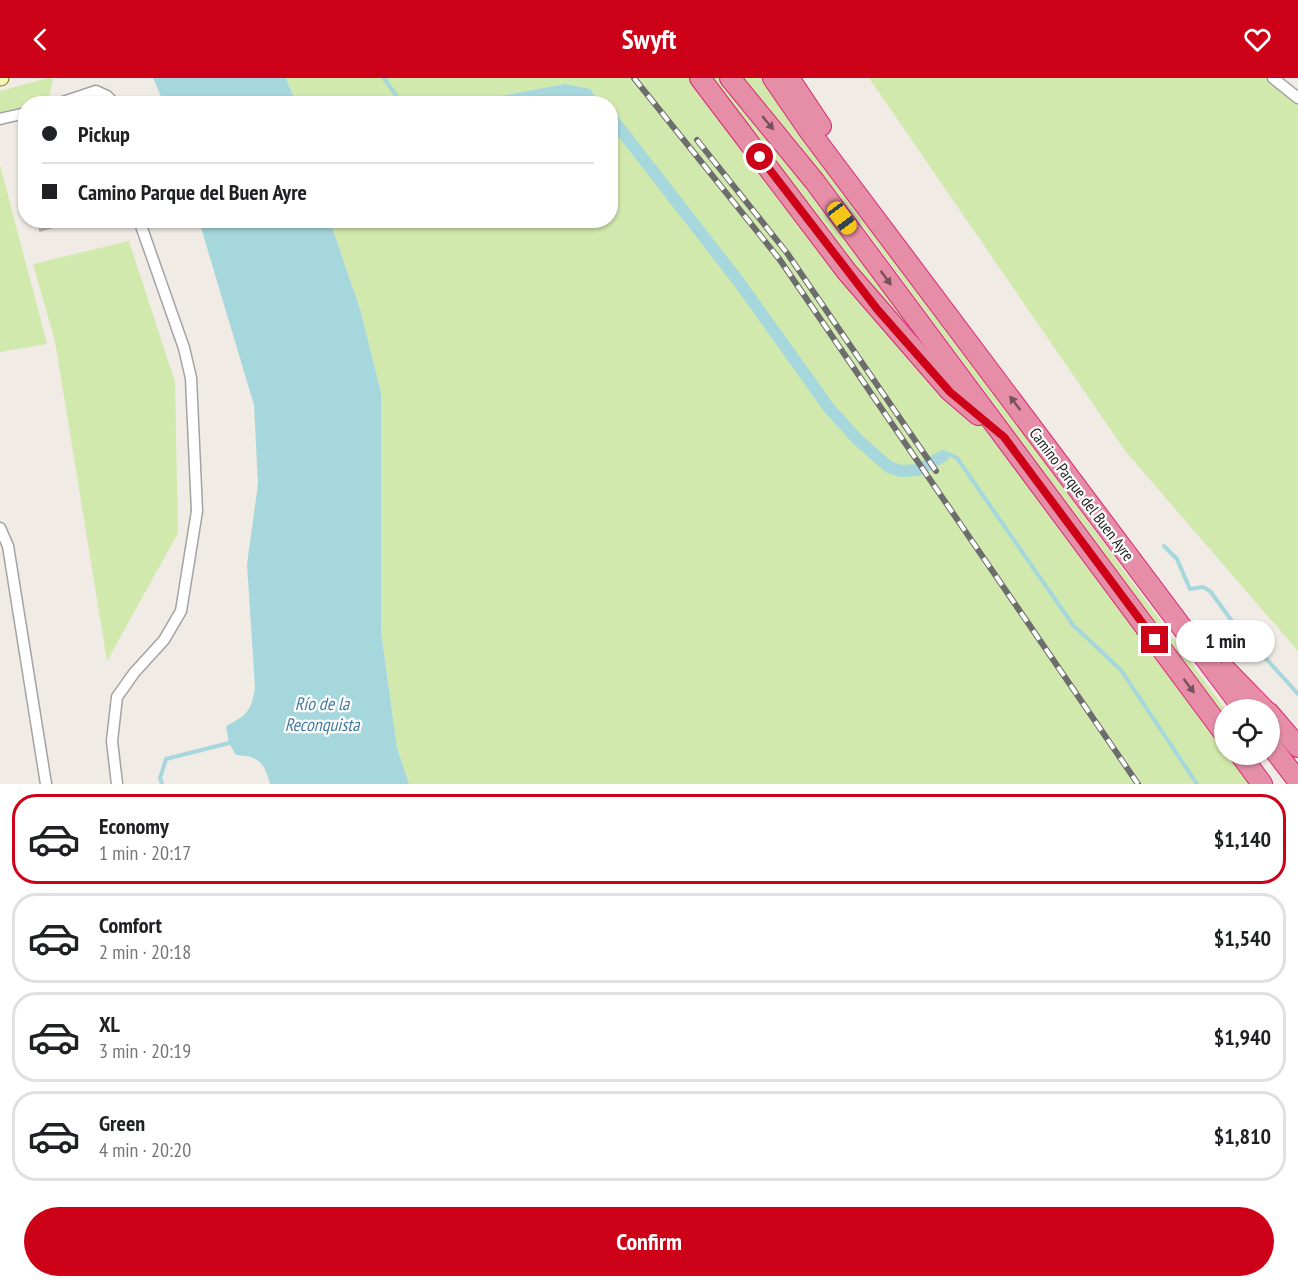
<!DOCTYPE html>
<meta charset="utf-8">
<style>
:root{--surface:#fff;--page:#f6f6f6;--text:#202124;--muted:#757577;--line:#e0e0e0;--accent:#cd0117}
body{margin:0;font-family:"PT Sans Narrow",sans-serif;background:var(--page);color:var(--text);height:100vh;display:flex;flex-direction:column;font-size:22px;white-space:nowrap}
*{box-sizing:border-box;margin:0}
p{font-size:20px;color:var(--muted)}
.icon{flex:none;width:33px;height:33px;fill:none;stroke:currentColor;stroke-width:2;stroke-linecap:round;stroke-linejoin:round}
.map{position:relative;height:706px;overflow:hidden}
.details{display:flex;flex-direction:column;background:var(--surface);flex:1}
.details>*{flex:none}
.hud{position:absolute;left:18px;top:18px;width:600px;height:132px;border-radius:24px;box-shadow:0 2px 4px #0004;display:grid;align-content:center;height:132px;padding:0 24px;background:var(--surface)}
.controls{position:absolute;left:1214px;top:621px;display:grid;gap:12px}
.controls a{display:grid;place-items:center;width:66px;height:66px;border-radius:50%;background:var(--surface);box-shadow:0 2px 4px #0004;font-size:30px}
.end{position:absolute;width:27px;height:27px;margin:-14px;border:8px solid #cd0117;background:#fff;box-shadow:0 0 0 3px #fff}
.from{border-radius:50%}
.bubble{position:absolute;height:42px;border-radius:21px;background:var(--surface);box-shadow:0 2px 4px #0004;font-size:20px;font-weight:700;line-height:42px;text-align:center}
.car{position:absolute;width:18px;height:36px;margin:-18px -9px;border-radius:8px;box-shadow:0 0 4px 2px #0007;background:linear-gradient(#f5c518 24%,#345 0 40%,#f5c518 0 76%,#345 0 86%,#f5c518 0)}
.hud b{display:flex;align-items:center;gap:21px;height:57px;font-size:22px}
.hud b+b{border-top:2px solid var(--line)}
.hud i{width:15px;height:15px;background:var(--text)}
ul{padding:10px 0 0;list-style:none}
li{display:flex;align-items:center;gap:18px;height:90px;margin:0 12px 9px;padding:0 12px;border:3px solid var(--line);border-radius:24px}
li div{flex:1}
li b{display:block;font-size:22px}
li em{font-style:normal;font-weight:700}
li.active{border-color:var(--accent)}
li>.icon{width:54px;height:54px;stroke-width:1.5}
.button{display:flex;gap:12px;margin-top:auto;padding:12px 24px}
.button a{flex:1;height:69px;border-radius:36px;background:var(--accent);color:#fff;font-size:24px;font-weight:700;line-height:69px;text-align:center}
header{display:flex;justify-content:space-between;align-items:center;height:78px;padding:0 24px;background:var(--accent);color:#fff;font-size:27px;font-weight:700}
.map>svg:first-child{display:block}
</style>
<header><svg class="icon" aria-label="back" viewBox="0 0 24 24"><path d="M15 5l-7 7 7 7"/></svg>Swyft<svg class="icon" aria-label="heart" viewBox="0 0 24 24"><path d="M12 20l-8-8c-3-5 5-10 8-4 3-6 11-1 8 4z"/></svg></header>
<div class="map">
<svg width="1298" height="706" viewBox="0 0 1298 706">
<defs>
<filter id="shadow"><feDropShadow dx="4" dy="-4" stdDeviation="1.5" flood-color="#0004"/></filter>
</defs>
<rect width="100%" height="100%" fill="#f0ebe5"/>
<g fill="#d1e9ac">
<path d="M 48,0 L 53,0 L 49,21 L 26,26 L 25,29 L 0,36 L 0,13 Z"/>
<path d="M 286,0 L 730,0 L 1224,655 L 1224,676 L 1240,677 L 1262,706 L 409,706 L 397,670 L 381,552 L 381,315 L 361,234 L 330,143 L 610,142 L 610,26 L 600,25 L 590,11 L 565,6 L 463,25 L 296,25 Z"/>
<path d="M 739,0 L 764,0 L 1225,631 L 1224,639 L 856,139 L 794,60 Z"/>
<path d="M 869,0 L 1273,0 L 1298,20 L 1298,573 L 1126,374 Z"/>
<path d="M 0,87 L 47,266 L 0,274 Z"/>
<path d="M 129,163 L 175,304 L 178,455 L 107,583 L 55,263 L 33,186 Z"/>
</g>
<g fill="#a6d7dd">
<path d="M 153,0 L 286,0 L 296,25 L 164,25 Z"/>
<path d="M 565,6 L 590,11 L 600,25 L 571,23 L 565,26 L 463,25 Z"/>
<path d="M 199,143 L 330,143 L 361,234 L 381,315 L 381,553 L 397,670 L 409,706 L 270,706 C 264,684 259,678 236,677 L 229,665 L 226,648 C 247,637 251,634 255,610 L 247,486 L 258,406 L 254,327 Z"/>
</g>
<g fill="none" stroke-linecap="round" stroke-linejoin="round">
<g stroke="#a6d7dd" stroke-width="4">
<path d="M 384,0 L 402,26"/>
<path d="M 943,378 L 949,376 L 957,380 L 1073,547 L 1121,592 L 1197,706"/>
<path d="M 1164,468 L 1177,481 L 1190,511 L 1203,509 L 1210,513 L 1232,543 L 1298,616"/>
<path d="M 162,706 L 160,700 L 166,681 L 229,665"/>
</g>
<path stroke="#a6d7dd" stroke-width="12" d="M 610,38 L 739,204 L 829,330 L 857,361 L 889,389 L 901,393 L 918,392 L 943,378"/>
</g>
<path fill="#c4bab5" stroke="#c1b0a8" stroke-width="1.5" filter="url(#shadow)" d="M 38,142 L 67,142 L 67,145 L 40,153 Z"/>
<g fill="none" stroke-linecap="round" stroke-linejoin="round">
<g stroke="#a3a3a3" stroke-width="13">
<g id="street">
<path d="M 1273,0 L 1298,20"/>
<path d="M 57,26 L 96,13 L 107,18 L 115,26"/>
<path d="M 0,41 L 26,35"/>
<path d="M 0,450 L 8,468 L 46,706"/>
<path d="M 117,706 L 112,663 L 117,619 L 134,595 L 164,562 L 181,533 L 197,433 L 191,300 L 184,270 L 139,142"/>
</g>
</g>
<g stroke="#777705" stroke-width="17">
<path id="secondary" d="M 0,0 L 1,0"/>
</g>
<g stroke="#da2677" stroke-width="22">
<g id="highway">
<path d="M 700,0 L 847,194 L 950,313 L 978,337"/>
<path d="M 730,0 L 815,104 L 1224,655"/>
<path d="M 773,0 L 810,54 L 1244,632"/>
<path d="M 789,0 L 821,48"/>
<path d="M 1227,593 L 1265,632"/>
<path d="M 1269,635 L 1298,669"/>
<path d="M 1269,665 L 1298,703"/>
<path d="M 1240,676 L 1262,706"/>
</g>
</g>
<use href="#street" stroke="#fff" stroke-width="10"/>
<use href="#secondary" stroke="#f9f6ba" stroke-width="15"/>
<use href="#highway" stroke="#e68ea8" stroke-width="20"/>
<g stroke="#6d6d6d" stroke-width="6">
<g id="rail">
<path d="M 634,0 L 780,182 L 1138,706"/>
<path d="M 697,62 L 787,175 L 936,393"/>
</g>
</g>
<use href="#rail" stroke="#fff" stroke-width="4" stroke-dasharray="11" stroke-linecap="butt"/>
</g>
<defs><path id="oneway-solid" d="M-6-.8H1V-3.2L6.5 0L1 3.2V.8H-6Z" transform="scale(1.5)"/></defs>
<g fill="#79515d">
<use href="#oneway-solid" transform="translate(768 45) rotate(50)"/>
<use href="#oneway-solid" transform="translate(886 200) rotate(54)"/>
<use href="#oneway-solid" transform="translate(1015 325) rotate(-127)"/>
<use href="#oneway-solid" transform="translate(1189 608) rotate(53)"/>
</g>
<g fill="none" stroke-linecap="round" stroke-linejoin="round">
<path stroke="#cd0117" stroke-width="8" d="M 760,79 L 877,231 L 950,314 L 1004,359 L 1155,562"/>
</g>
<g text-anchor="middle" stroke-width="4.5" stroke-linejoin="round" paint-order="stroke">
<g font-size="16" fill="#1f1f1f" stroke="#fff">
<text transform="translate(1082 416) rotate(53)" y="6">Camino Parque del Buen Ayre</text>
</g>
<g font-size="18" font-style="italic" fill="#457c9f" stroke="#fff">
<text x="322" y="632">Río de la<tspan x="322" dy="21">Reconquista</tspan></text>
</g>
</g>
</svg>
<div class="controls">
<a><svg class="icon" aria-label="locate" viewBox="0 0 24 24"><circle cx="12" cy="12" r="6"/><path d="M12 2v4M12 18v4M2 12h4M18 12h4"/></svg></a>
</div>
<i class="end from" style="left:760px;top:79px"></i>
<i class="end" style="left:1155px;top:562px"></i>
<div class="bubble" style="left:1176px;top:542px;width:99px">1 min</div>
<i class="car" style="left:842px;top:140px;rotate:143deg"></i>
<div class="hud">
<b><i class="from"></i>Pickup</b>
<b><i></i>Camino Parque del Buen Ayre</b>
</div>
</div>
<section class="details">
<ul>
<li class="active"><svg class="icon" aria-label="car" viewBox="0 0 24 24"><path d="M5 17H2v-5l4-1 3-4h7l3 4 3 1v5h-3M9 17h6M6 11h13"/><circle cx="7" cy="17" r="2"/><circle cx="17" cy="17" r="2"/></svg><div><b>Economy</b><p>1 min · 20:17</p></div><em>$1,140</em></li>
<li><svg class="icon" aria-label="car" viewBox="0 0 24 24"><path d="M5 17H2v-5l4-1 3-4h7l3 4 3 1v5h-3M9 17h6M6 11h13"/><circle cx="7" cy="17" r="2"/><circle cx="17" cy="17" r="2"/></svg><div><b>Comfort</b><p>2 min · 20:18</p></div><em>$1,540</em></li>
<li><svg class="icon" aria-label="car" viewBox="0 0 24 24"><path d="M5 17H2v-5l4-1 3-4h7l3 4 3 1v5h-3M9 17h6M6 11h13"/><circle cx="7" cy="17" r="2"/><circle cx="17" cy="17" r="2"/></svg><div><b>XL</b><p>3 min · 20:19</p></div><em>$1,940</em></li>
<li><svg class="icon" aria-label="car" viewBox="0 0 24 24"><path d="M5 17H2v-5l4-1 3-4h7l3 4 3 1v5h-3M9 17h6M6 11h13"/><circle cx="7" cy="17" r="2"/><circle cx="17" cy="17" r="2"/></svg><div><b>Green</b><p>4 min · 20:20</p></div><em>$1,810</em></li>
</ul>
<div class="button"><a>Confirm</a></div>
</section>
